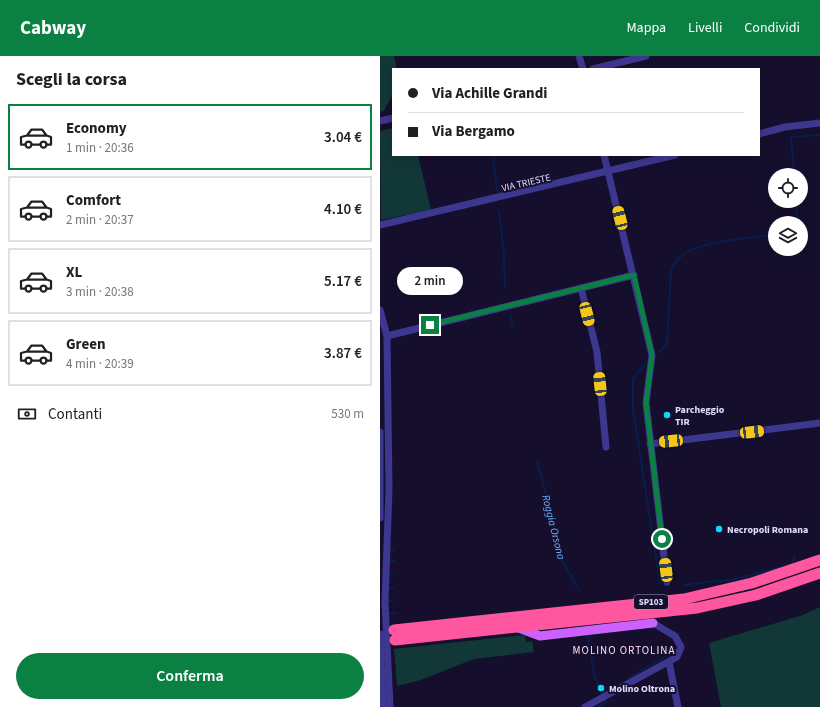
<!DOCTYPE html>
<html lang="it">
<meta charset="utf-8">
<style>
:root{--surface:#fff;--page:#f2f2f2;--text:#202124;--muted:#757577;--line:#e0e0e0;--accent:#0b8043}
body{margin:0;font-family:"Source Sans 3",sans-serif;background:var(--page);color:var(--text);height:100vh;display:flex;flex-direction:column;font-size:15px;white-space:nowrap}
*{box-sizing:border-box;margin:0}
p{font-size:13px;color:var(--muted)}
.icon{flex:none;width:22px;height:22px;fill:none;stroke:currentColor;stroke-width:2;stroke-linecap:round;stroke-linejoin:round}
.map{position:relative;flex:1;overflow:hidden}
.drawer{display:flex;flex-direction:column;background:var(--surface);width:380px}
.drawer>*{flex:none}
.hud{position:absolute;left:12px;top:12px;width:368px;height:88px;border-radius:0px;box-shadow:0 2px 10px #0003;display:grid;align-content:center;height:88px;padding:0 16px;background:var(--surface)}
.fabs{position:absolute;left:388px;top:112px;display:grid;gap:8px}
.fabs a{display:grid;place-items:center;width:40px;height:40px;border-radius:50%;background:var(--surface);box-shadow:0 2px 10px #0003;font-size:20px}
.end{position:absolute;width:18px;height:18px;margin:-9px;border:5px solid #0b8043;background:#fff;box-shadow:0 0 0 2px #fff}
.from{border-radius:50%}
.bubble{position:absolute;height:28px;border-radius:14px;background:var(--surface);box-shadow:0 2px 10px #0003;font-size:13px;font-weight:600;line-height:28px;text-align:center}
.car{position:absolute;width:12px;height:24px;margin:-12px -6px;border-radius:5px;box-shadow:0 0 3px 1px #0007;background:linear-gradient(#f5c518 24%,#345 0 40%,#f5c518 0 76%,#345 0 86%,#f5c518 0)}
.hud b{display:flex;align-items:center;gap:14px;height:38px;font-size:15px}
.hud b+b{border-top:1px solid var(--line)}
.hud i{width:10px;height:10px;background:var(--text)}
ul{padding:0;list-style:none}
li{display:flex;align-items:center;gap:12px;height:66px;margin:0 8px 6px;padding:0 8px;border:2px solid var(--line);border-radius:0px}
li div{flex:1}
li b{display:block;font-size:15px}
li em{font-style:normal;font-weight:600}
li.selected{border-color:var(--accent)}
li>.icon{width:36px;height:36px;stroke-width:1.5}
h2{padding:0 16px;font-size:18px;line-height:48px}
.pay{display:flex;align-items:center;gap:10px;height:44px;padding:0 16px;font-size:15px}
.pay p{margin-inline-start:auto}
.cta{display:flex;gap:8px;margin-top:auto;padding:8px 16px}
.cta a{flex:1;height:46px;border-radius:24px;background:var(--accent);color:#fff;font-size:16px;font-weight:600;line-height:46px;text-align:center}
header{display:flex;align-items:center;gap:24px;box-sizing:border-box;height:56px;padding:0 20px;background:var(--accent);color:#fff}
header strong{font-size:19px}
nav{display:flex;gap:22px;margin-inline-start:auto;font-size:14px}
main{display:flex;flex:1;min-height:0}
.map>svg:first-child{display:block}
</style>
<header>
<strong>Cabway</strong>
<nav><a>Mappa</a><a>Livelli</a><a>Condividi</a></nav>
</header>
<main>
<section class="drawer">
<h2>Scegli la corsa</h2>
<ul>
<li class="selected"><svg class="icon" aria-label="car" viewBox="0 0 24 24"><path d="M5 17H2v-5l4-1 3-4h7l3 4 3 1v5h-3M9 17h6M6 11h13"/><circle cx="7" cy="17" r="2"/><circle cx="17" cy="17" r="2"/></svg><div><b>Economy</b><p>1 min · 20:36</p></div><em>3.04 €</em></li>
<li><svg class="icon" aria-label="car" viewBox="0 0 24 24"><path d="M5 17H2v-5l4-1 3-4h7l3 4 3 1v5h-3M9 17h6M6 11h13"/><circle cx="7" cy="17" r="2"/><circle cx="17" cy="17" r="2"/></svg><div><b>Comfort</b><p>2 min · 20:37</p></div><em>4.10 €</em></li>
<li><svg class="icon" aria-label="car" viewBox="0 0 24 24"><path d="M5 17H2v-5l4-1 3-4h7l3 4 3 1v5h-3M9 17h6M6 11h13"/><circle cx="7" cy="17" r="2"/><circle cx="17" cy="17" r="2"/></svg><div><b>XL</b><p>3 min · 20:38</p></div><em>5.17 €</em></li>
<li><svg class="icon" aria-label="car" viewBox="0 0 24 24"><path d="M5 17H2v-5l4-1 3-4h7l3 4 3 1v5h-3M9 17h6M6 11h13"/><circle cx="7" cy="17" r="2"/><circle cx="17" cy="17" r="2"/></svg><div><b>Green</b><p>4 min · 20:39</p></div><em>3.87 €</em></li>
</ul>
<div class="pay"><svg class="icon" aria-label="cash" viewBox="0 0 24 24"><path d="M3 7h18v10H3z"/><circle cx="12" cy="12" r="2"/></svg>Contanti<p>530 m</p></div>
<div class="cta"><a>Conferma</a></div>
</section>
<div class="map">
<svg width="440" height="651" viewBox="0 0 440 651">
<rect width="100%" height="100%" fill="#150f2d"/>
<g fill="#123737">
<path d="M 0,0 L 14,0 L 17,13 L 13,13 L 13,38 L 4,55 L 0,56 Z"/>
<path d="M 13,72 L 13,99 L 38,99 L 51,154 L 1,164 L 0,75 Z"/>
<path d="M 440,551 L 440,651 L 341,651 L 329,587 L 423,559 Z"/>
<path d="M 145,579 L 146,586 L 152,585 L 154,596 L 94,603 L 38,625 L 17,630 L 14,593 Z"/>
</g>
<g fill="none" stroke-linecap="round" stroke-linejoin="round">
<g stroke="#071e4e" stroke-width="2">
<path d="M 116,99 L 113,103 L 117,135"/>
<path d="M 414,119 L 411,81 L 440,79"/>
<path d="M 416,145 L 417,167"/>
<path d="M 119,155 L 124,198 L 125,231"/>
<path d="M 130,259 L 133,270"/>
<path d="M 279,296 L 287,287 L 291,216 C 297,183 370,183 395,179"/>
<path d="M 265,309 L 256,318 L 253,323 L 253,353 L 280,528"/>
<path d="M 157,405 L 180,490 L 183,506 L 199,534"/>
<path d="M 9,494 L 14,494"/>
<path d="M 9,505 L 14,505"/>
<path d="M 411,509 L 415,500"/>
<path d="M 8,518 L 13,518"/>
<path d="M 303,530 L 310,528 L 351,524 L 401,511"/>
<path d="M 8,532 L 13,532"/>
<path d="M 8,545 L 14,544"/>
<path d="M 9,557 L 17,557"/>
<path d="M 208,580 L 214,619 L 226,646 L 217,651"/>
<path d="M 247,623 L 288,599 L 291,593"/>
</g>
<g stroke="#3e378f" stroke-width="7">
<path d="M 199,0 L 203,13"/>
<path d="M 213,13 L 266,0"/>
<path d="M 0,65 L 13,62"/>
<path d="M 379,78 L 405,71 L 440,67"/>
<path d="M 224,99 L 272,299 L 266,347 L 287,526"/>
<path d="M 0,169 L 295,99"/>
<path d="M 201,232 L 217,296 L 226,391"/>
<path d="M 0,254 L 7,280 L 9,433 L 5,546 L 10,651"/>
<path d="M 7,280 L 254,219"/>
<path d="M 0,376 L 0,462"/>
<path d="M 270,388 L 440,367"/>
<path d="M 0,578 L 3,651"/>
<path d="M 289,606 L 298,651"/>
<path d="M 205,651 L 297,601 L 301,591 L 295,580 L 273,567"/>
</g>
<path stroke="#cb62ff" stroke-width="9" d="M 136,571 L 160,580 L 273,567"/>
<g stroke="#ff56a0" stroke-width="11">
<path d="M 14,574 L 304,543 L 372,527 L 440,504"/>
<path d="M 15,584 L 317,552 L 376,539 L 440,517"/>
</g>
</g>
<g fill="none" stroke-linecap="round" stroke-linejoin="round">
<path stroke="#0b8043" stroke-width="5" d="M 50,269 L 254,219 L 272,299 L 266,347 L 282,483"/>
</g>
<g fill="#07dcff" stroke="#150f2d" stroke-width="1.5">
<circle cx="287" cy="359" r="4"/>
<circle cx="339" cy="473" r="4"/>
<circle cx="221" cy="632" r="4"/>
</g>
<g text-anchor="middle" stroke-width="4" stroke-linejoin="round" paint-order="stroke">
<rect fill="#150f2d" stroke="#a39ec0" stroke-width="1" x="254" y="539" width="34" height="14" rx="3"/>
<g font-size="9" font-weight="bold" fill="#e0dbff">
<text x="271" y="549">SP103</text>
</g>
<g font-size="10" fill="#e0dbff" stroke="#150f2d">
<text transform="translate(146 126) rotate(-13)" y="4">VIA TRIESTE</text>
</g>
<g font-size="10" font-weight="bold" fill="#e0dbff" stroke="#150f2d" text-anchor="start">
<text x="295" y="357">Parcheggio<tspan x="295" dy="12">TIR</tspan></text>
<text x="347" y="477">Necropoli Romana</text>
<text x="229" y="636">Molino Oltrona</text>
</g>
<g font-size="11" font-style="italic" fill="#69b3ff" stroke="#150f2d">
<text transform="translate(174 471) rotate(76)" y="4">Roggia Orsona</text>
</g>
<g font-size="11" letter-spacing="1" fill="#ffddf1" stroke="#150f2d">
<text x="244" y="598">MOLINO ORTOLINA</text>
</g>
</g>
</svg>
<div class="fabs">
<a><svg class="icon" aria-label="locate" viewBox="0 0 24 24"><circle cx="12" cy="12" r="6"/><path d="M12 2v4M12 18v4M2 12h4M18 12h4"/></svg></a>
<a><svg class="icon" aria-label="layers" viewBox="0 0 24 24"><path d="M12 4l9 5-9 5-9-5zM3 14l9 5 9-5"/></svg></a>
</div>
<i class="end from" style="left:282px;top:483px"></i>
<i class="end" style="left:50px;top:269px"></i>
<div class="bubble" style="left:17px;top:211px;width:66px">2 min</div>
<i class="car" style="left:240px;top:162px;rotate:346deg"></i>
<i class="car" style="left:207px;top:258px;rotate:166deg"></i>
<i class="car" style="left:220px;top:328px;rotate:354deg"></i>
<i class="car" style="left:372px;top:376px;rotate:83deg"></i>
<i class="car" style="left:291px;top:385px;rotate:264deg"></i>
<i class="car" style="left:286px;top:514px;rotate:353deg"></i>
<div class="hud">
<b><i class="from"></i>Via Achille Grandi</b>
<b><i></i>Via Bergamo</b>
</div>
</div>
</main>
